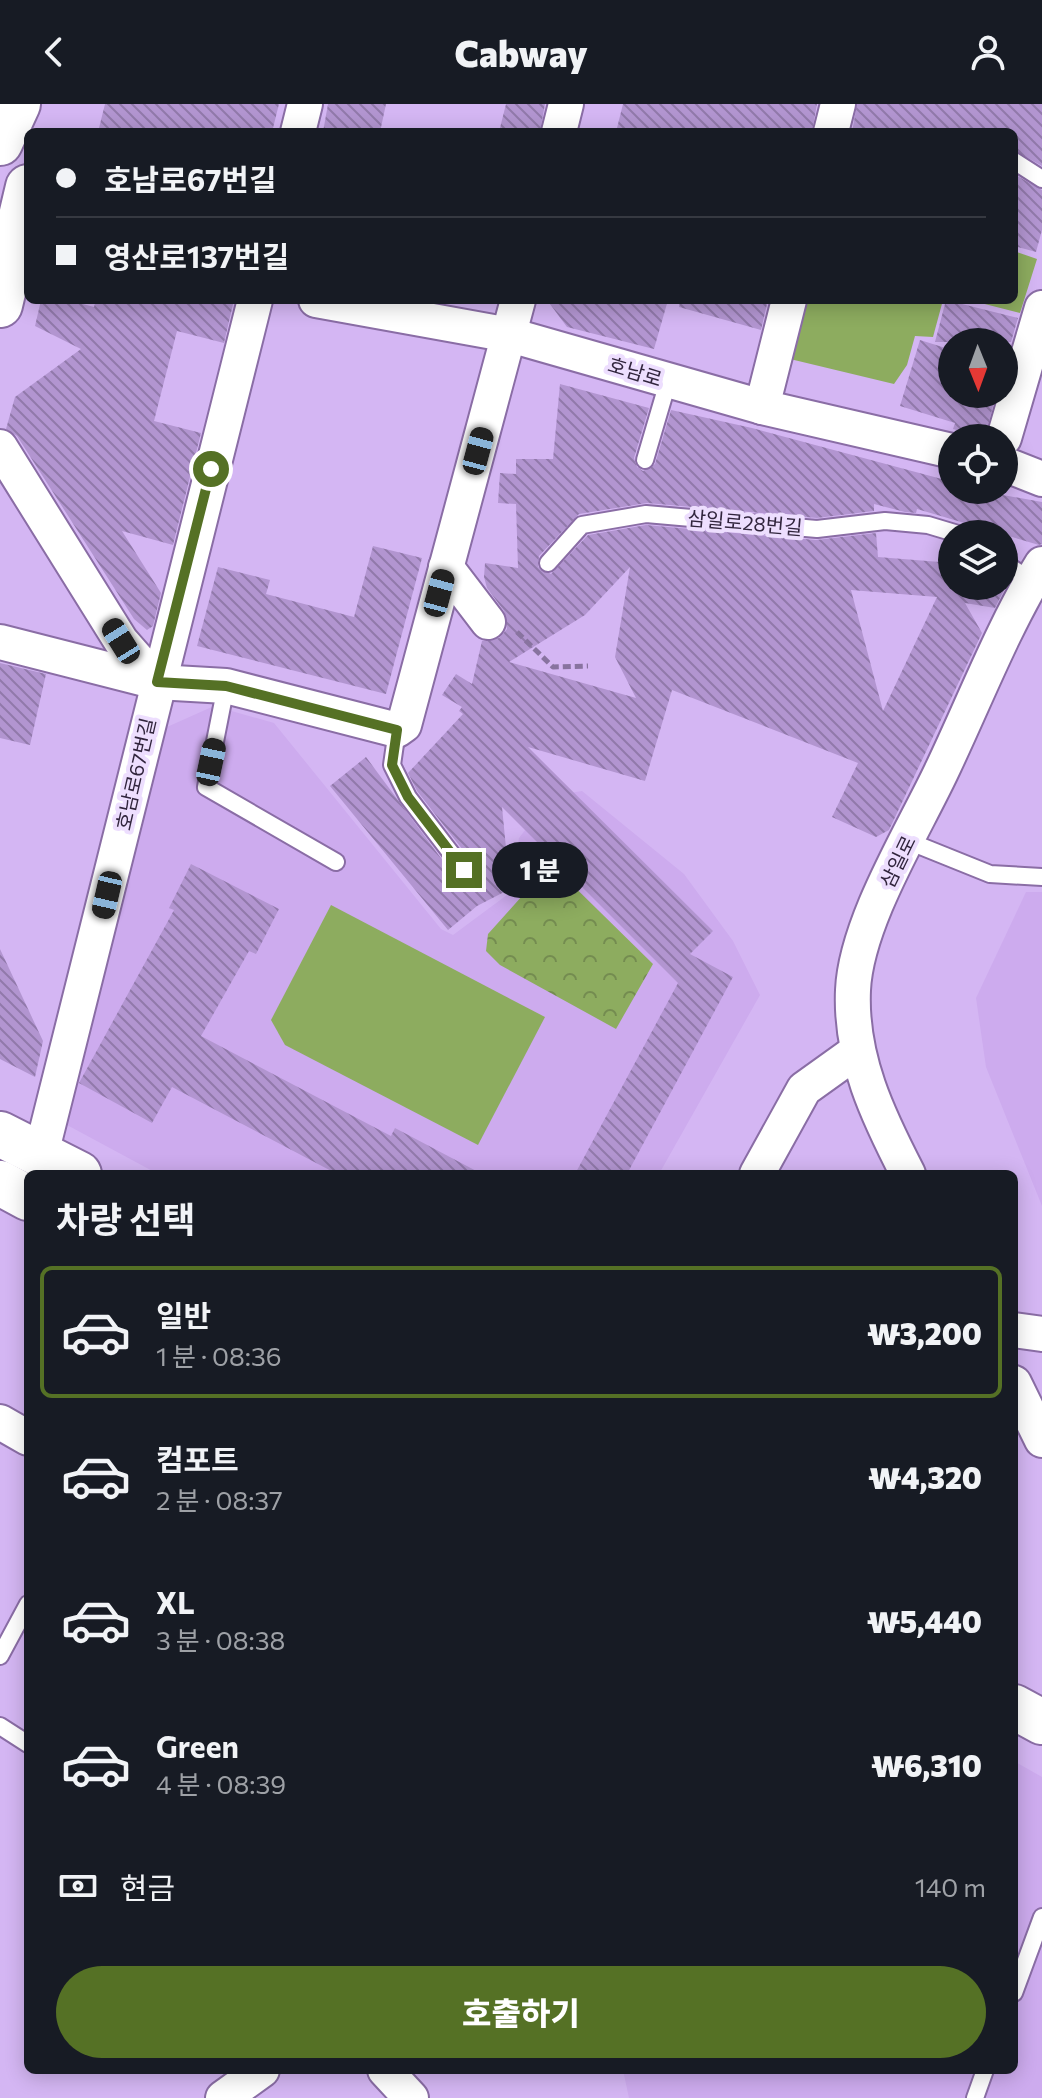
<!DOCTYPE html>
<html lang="ko">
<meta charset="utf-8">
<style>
:root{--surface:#171b24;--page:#20242c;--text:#f1f3f6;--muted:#9ea1a6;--line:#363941;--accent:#557125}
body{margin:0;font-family:Commissioner,"Noto Sans KR",sans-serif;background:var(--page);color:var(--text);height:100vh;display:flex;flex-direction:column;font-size:30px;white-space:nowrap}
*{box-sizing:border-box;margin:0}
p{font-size:26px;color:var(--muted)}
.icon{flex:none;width:44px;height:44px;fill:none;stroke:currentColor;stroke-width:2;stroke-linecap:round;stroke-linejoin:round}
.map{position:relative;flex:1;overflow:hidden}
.drawer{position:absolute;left:24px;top:1066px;width:994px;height:904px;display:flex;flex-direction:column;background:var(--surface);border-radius:12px;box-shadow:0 4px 20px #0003}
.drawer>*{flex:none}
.banner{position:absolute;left:24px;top:24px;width:994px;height:176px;border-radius:12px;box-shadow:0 4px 20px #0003;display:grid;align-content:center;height:176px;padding:0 32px;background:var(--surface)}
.needle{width:52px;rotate:179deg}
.buttons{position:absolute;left:938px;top:224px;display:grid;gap:16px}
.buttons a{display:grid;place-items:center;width:80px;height:80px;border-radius:50%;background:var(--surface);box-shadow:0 4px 20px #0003;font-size:40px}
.end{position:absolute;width:36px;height:36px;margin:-18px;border:10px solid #557125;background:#fff;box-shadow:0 0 0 4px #fff}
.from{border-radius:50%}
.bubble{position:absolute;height:56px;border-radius:28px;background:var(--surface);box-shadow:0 4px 20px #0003;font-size:26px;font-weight:800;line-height:56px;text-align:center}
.car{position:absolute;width:24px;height:48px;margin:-24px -12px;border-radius:10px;box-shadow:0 0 6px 2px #0007;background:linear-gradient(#222 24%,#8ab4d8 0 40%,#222 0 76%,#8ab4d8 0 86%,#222 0)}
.banner b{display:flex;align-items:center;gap:28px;height:76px;font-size:30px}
.banner b+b{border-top:2px solid var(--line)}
.banner i{width:20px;height:20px;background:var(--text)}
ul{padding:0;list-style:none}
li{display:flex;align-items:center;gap:24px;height:132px;margin:0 16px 12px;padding:0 16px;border:4px solid transparent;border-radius:12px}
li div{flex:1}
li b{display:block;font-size:30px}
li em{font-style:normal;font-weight:800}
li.current{border-color:var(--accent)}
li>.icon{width:72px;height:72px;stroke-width:1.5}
h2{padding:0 32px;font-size:36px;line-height:96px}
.pay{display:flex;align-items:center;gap:20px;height:88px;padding:0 32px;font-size:30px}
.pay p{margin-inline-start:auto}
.cta{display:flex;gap:16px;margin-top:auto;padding:16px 32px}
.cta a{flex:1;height:92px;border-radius:48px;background:var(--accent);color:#fff;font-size:32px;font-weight:800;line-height:92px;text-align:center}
header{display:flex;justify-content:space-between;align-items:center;height:104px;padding:0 32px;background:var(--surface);font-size:36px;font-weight:800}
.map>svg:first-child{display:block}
</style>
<header><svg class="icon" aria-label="back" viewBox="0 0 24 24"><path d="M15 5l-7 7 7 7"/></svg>Cabway<svg class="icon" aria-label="person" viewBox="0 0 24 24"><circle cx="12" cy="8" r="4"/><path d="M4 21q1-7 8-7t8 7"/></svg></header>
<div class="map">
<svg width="1042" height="1994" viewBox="0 0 1042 1994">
<defs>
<pattern id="forest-crowns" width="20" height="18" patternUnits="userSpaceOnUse" patternTransform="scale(2)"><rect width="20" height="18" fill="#8dac5f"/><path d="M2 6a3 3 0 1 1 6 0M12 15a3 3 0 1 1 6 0" fill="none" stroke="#748c50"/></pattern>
<pattern id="building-back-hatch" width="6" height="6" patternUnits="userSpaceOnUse" patternTransform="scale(2)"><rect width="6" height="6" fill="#b295d0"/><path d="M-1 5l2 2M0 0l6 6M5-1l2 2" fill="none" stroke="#9179aa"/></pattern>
</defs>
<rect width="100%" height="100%" fill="#d4b6f3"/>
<g fill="#cdabee">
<path d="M 214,602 L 274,619 L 441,825 L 453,831 L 511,788 L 519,734 L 551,692 L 582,687 L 684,770 L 733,837 L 760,891 L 659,1070 L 158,1070 L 67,1021 L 66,1004 L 167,623 Z"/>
<path d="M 1026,788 L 1042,788 L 1042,1102 L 986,963 L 976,894 Z"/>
<path d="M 1014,1657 L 1042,1673 L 1042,1994 L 629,1994 L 623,1966 L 1014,1966 Z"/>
</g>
<g fill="#8dac5f">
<path d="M 1014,147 L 1037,155 L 1020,209 L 969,196 L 1014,196 Z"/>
<path d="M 802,196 L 943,196 L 933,233 L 915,232 L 907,261 L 894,280 L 790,255 Z"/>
<path d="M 331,801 L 545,913 L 478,1041 L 285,941 L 271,916 Z"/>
</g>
<path fill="url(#forest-crowns)" d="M 543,752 L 653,860 L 616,925 L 500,861 L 486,847 L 488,830 L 531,782 Z"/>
<g fill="url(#building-back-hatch)" fill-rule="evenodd">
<path d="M 105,0 L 279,0 L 272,28 L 98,28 Z"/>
<path d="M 328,0 L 386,0 L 380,28 L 323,28 Z"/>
<path d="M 506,0 L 545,0 L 540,28 L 499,28 Z"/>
<path d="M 623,0 L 817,0 L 812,28 L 616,28 Z"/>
<path d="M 857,0 L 1042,0 L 1042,62 L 1014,46 L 1014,28 L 852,28 Z"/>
<path d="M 1014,70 L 1042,86 L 1042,126 L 1036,148 L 1014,142 Z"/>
<path d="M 41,196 L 68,196 L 94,203 L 96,196 L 234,196 L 224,239 L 177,227 L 154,317 L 201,329 L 173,441 L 122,427 L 161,489 L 153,522 L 147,526 L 134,515 L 17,332 L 6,325 L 15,293 L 81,245 L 35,222 Z"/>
<path d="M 547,196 L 668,196 L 654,245 L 567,223 Z"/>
<path d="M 680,196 L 768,196 L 761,226 L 679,203 Z"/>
<path d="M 946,196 L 1018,214 L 1011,238 L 935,238 Z"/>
<path d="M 920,236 L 952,246 L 952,290 L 996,290 L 985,334 L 953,325 L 955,319 L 900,302 Z"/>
<path d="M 560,280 L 649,304 L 634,354 L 637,363 L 643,367 L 655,360 L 671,306 L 752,324 L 938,374 L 952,378 L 952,386 L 975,386 L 1042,398 L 1042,440 L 1039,441 L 917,405 L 916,409 L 905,408 L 874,400 L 874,407 L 817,414 L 647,399 L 579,410 L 539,452 L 538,463 L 551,470 L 588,431 L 646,421 L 816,436 L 876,429 L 878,453 L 952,459 L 952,482 L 1006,482 L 995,504 L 965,499 L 982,529 L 889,726 L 876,733 L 832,713 L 858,659 L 672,586 L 645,677 L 528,643 L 713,827 L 690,850 L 733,873 L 627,1070 L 575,1070 L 678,879 L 502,703 L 510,785 L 477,802 L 448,826 L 330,682 L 366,653 L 455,773 L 465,777 L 474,771 L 473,759 L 417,687 L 408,669 L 463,610 L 459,607 L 462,603 L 442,591 L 456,570 L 472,580 L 482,537 L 499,534 L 507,525 L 504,507 L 487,484 L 484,473 L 485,459 L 518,464 L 516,400 L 498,399 L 500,369 L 516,370 L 516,355 L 553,355 ZM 630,463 L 615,553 L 636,594 L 509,558 L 585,511 ZM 851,486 L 937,493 L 883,607 Z"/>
<path d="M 373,442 L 422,454 L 386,590 L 197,542 L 218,463 L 270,476 L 266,490 L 354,513 Z"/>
<path d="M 0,559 L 46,570 L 30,641 L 0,634 Z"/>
<path d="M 191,760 L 279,805 L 256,850 L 249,847 L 201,932 L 391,1032 L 395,1024 L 482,1070 L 337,1070 L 172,983 L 152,1019 L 79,979 L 174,806 L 169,804 Z"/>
<path d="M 0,845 L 43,937 L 35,973 L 0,955 Z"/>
</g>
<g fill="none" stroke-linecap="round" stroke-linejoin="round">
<g stroke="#8a6da5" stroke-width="20">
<g id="lane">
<path d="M 1014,57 L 1042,75"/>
<path d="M 645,356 L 668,278"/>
<path d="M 548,459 L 582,421 L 646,410 L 817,425 L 885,417 L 928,421 L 958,430"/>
<path d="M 1004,459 L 1032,477"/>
<path d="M 226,582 L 206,683 L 336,758"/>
<path d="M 397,626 L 392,661 L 408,693 L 464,766"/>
<path d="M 908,737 L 990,770 L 1042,773"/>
<path d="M 0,1552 L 28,1500"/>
<path d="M 0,1622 L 28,1640"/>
<path d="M 1014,1889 L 1042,1813"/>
<path d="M 975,1994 L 985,1966"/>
</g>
</g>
<g stroke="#8a6da5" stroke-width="38">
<g id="street">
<path d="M 298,28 L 305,0"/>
<path d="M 559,28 L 566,0"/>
<path d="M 831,28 L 838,0"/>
<path d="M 316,196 L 510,231 L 762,303 L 952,347"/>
<path d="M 762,303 L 789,196"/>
<path d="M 1004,334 L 1042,204"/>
<path d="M 0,343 L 121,537 L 157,578"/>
<path d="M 1004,360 L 1042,375"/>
<path d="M 446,463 L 488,518"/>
<path d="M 0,538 L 157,578 L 226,582 L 397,626 L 404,621 L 518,196"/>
<path d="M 41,1050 L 255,196"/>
<path d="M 757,1070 L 804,985 L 857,947"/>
<path d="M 908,1070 C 878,1012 850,954 853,886 C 856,819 912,729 941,668 C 974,599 1002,525 1042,460"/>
<path d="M 1014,1226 L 1042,1230"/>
<path d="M 1014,1279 L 1042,1336"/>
<path d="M 0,1318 L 28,1334"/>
<path d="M 385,1966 L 411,1994"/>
<path d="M 223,1994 L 262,1966"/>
</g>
</g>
<g stroke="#8a6da5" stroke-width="48">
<g id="secondary">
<path d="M 0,39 L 18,0"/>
<path d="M 0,201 L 28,83"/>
<path d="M 0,1030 L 79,1070"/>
<path d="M 0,1079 L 28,1094"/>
<path d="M 1014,1603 L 1042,1618"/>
</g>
</g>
<path stroke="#88739f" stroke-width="5" stroke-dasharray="8 4" stroke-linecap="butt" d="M 517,528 L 553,563 L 588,562"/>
<use href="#lane" stroke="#fff" stroke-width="16"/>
<use href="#street" stroke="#fff" stroke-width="34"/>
<use href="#secondary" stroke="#fff" stroke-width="44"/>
</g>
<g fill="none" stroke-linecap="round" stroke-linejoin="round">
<path stroke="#557125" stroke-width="10" d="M 211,365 L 157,578 L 226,582 L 397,626 L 392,661 L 408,693 L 464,766"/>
</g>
<g text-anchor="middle" stroke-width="8" stroke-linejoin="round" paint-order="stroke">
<g font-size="20" fill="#31253d" stroke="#eddefe">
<text transform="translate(635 268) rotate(17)" y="7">호남로</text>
<text transform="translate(745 419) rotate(5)" y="7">삼일로28번길</text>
<text transform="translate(136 670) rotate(-77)" y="7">호남로67번길</text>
<text transform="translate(898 758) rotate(-64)" y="7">삼일로</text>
</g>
</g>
</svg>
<div class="buttons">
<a><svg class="needle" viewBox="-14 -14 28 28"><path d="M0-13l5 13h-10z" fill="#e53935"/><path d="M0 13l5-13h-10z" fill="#9ea1a6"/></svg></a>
<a><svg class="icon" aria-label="locate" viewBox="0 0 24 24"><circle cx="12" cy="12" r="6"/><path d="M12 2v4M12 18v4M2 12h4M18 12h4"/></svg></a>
<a><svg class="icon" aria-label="layers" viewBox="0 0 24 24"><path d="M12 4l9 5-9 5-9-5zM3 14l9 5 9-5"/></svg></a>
</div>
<i class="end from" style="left:211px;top:365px"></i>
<i class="end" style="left:464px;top:766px"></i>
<div class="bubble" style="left:492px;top:738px;width:96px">1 분</div>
<i class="car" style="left:478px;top:347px;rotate:15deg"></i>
<i class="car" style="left:439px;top:489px;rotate:15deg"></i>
<i class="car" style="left:121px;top:537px;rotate:328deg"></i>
<i class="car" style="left:211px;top:658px;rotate:12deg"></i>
<i class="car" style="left:107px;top:791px;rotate:193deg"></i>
<div class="banner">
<b><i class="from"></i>호남로67번길</b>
<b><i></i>영산로137번길</b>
</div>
<section class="drawer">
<h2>차량 선택</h2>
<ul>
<li class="current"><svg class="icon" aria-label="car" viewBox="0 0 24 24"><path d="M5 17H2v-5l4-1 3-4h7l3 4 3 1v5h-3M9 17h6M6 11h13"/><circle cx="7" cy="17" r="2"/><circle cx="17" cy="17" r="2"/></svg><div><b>일반</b><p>1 분 · 08:36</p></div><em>₩3,200</em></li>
<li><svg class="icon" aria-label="car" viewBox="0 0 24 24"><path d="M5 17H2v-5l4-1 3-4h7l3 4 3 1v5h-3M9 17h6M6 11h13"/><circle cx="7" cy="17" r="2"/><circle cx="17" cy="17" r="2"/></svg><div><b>컴포트</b><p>2 분 · 08:37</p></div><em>₩4,320</em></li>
<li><svg class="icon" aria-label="car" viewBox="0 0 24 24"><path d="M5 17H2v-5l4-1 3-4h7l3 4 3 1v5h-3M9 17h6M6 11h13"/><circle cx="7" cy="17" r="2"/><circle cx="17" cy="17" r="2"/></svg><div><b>XL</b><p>3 분 · 08:38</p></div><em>₩5,440</em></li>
<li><svg class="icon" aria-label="car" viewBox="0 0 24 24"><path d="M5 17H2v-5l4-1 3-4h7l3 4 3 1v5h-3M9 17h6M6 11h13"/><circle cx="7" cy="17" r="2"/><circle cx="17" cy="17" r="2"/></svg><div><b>Green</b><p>4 분 · 08:39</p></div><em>₩6,310</em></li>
</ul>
<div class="pay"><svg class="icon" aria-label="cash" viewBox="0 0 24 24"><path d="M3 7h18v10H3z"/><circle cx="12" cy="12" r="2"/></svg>현금<p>140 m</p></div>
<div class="cta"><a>호출하기</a></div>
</section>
</div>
